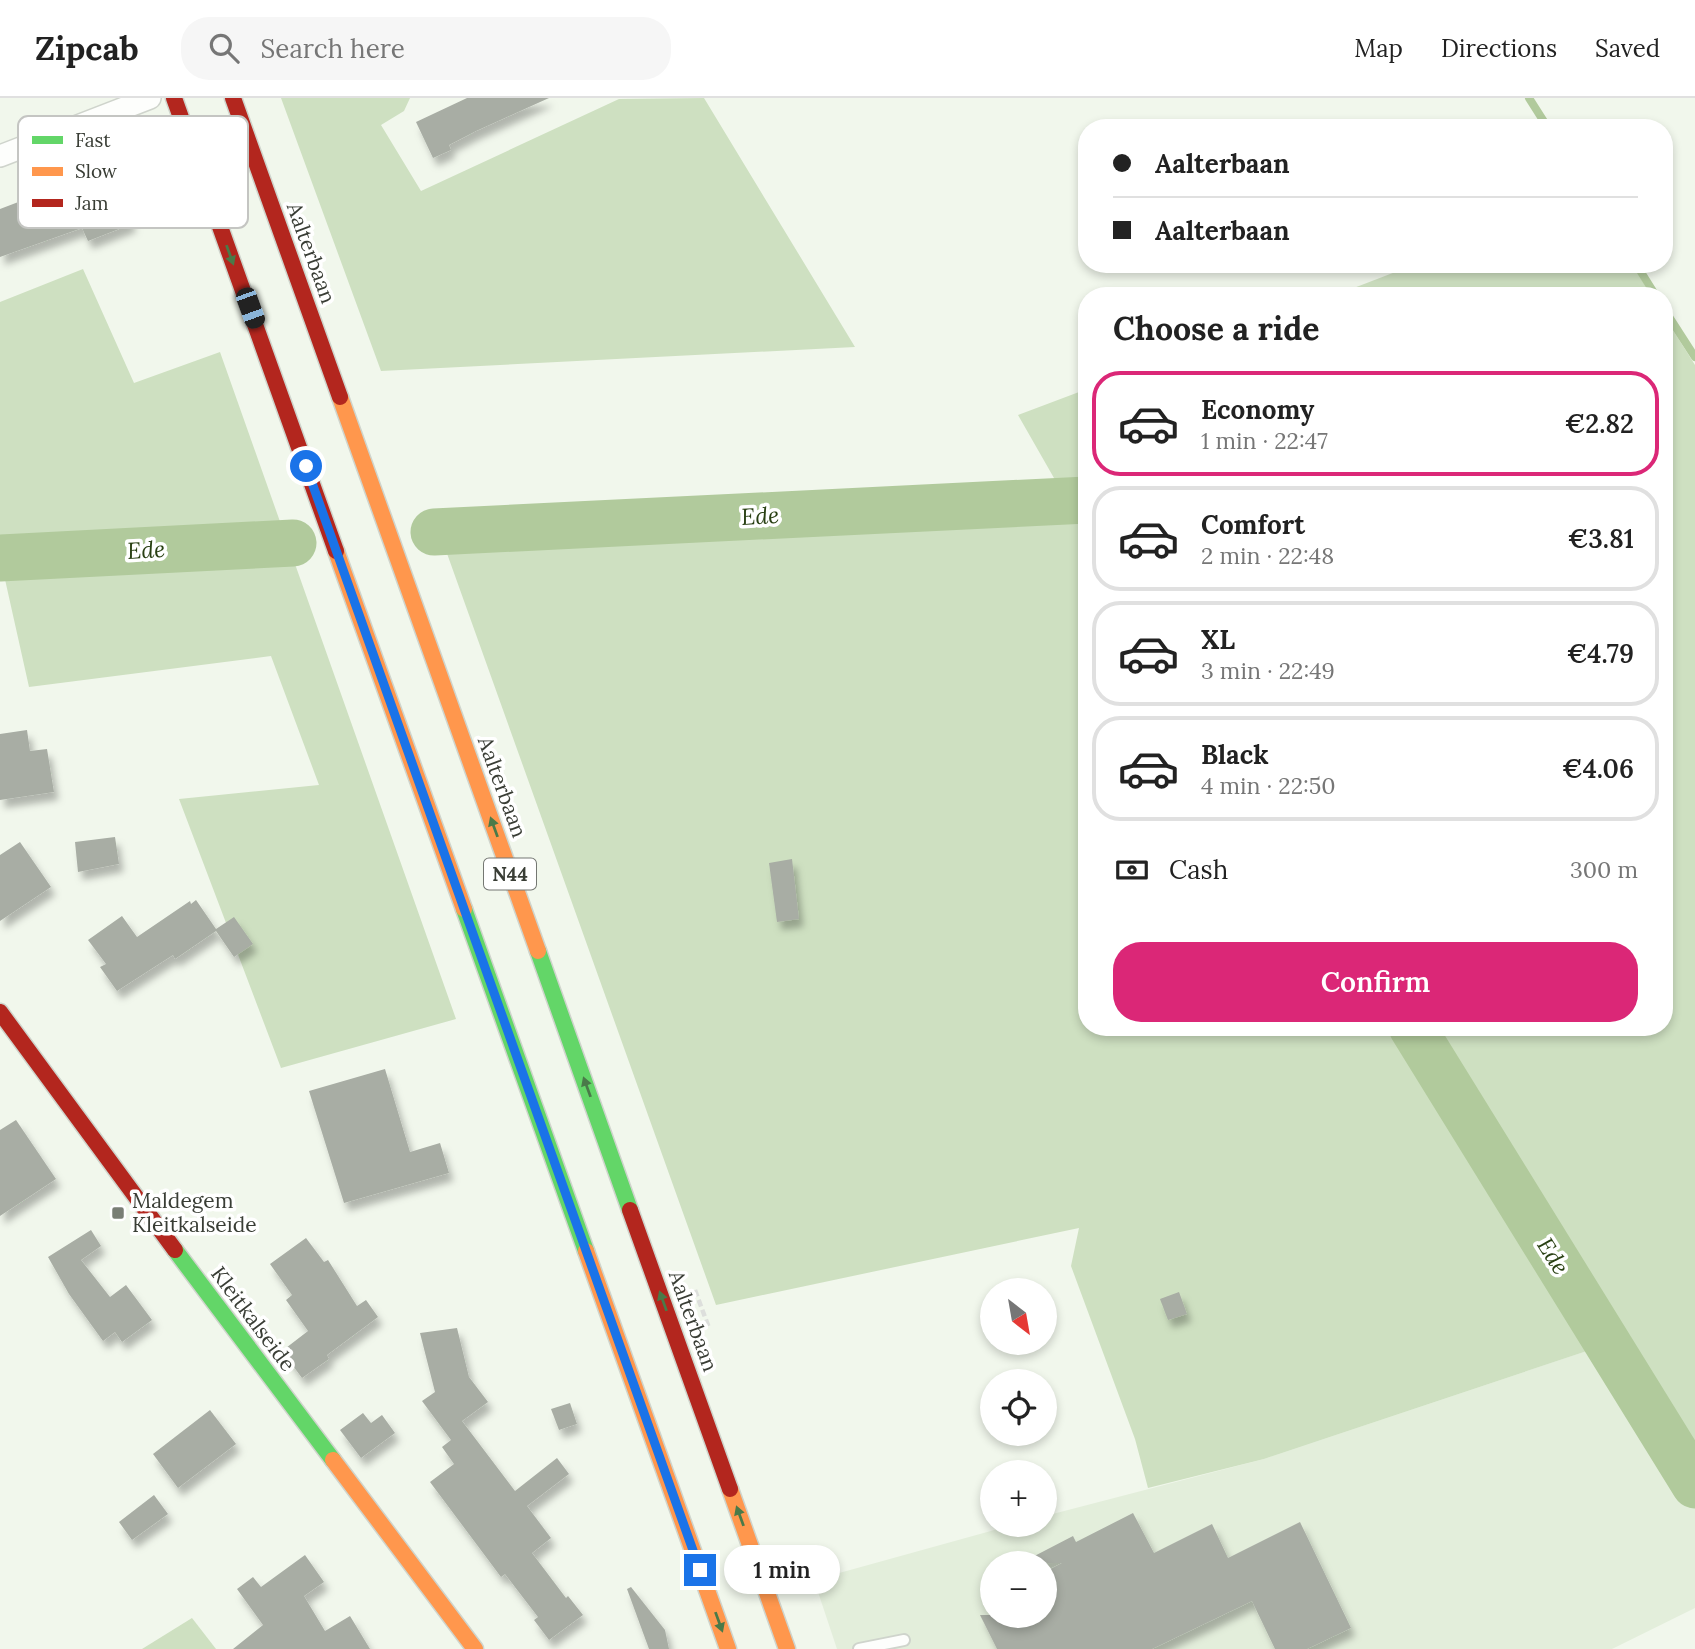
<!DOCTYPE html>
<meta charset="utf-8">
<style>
:root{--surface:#fff;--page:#f6f6f6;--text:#222;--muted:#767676;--line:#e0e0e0;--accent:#db2777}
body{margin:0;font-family:Lora,serif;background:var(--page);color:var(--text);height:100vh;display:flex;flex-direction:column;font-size:26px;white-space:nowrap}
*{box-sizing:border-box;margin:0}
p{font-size:23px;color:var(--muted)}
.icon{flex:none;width:38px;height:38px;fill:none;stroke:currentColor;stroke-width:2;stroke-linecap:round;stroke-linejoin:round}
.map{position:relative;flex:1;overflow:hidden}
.details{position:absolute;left:1078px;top:189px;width:595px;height:749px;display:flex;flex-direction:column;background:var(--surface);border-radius:28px;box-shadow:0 4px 10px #0003}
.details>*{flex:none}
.guide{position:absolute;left:1078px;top:21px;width:595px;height:154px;border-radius:28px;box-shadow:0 4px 10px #0003;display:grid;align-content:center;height:154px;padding:0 35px;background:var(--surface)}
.needle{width:46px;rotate:149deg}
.buttons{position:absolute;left:980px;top:1180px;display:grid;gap:14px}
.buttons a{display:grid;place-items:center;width:77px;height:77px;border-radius:50%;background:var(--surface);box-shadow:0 4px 10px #0003;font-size:35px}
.end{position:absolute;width:32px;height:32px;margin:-16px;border:9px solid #1a73e8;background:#fff;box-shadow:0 0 0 4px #fff}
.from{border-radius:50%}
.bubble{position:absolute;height:49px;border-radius:24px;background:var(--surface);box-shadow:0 4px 10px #0003;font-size:23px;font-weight:600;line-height:49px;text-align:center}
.car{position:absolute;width:21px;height:42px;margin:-21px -10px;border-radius:9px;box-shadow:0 0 5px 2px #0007;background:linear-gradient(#222 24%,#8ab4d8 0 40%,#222 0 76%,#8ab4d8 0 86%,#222 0)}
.guide b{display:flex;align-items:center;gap:24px;height:66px;font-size:26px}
.guide b+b{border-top:2px solid var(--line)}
.guide i{width:18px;height:18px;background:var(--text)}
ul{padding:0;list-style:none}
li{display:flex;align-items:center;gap:21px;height:105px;margin:0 14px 10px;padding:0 21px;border:4px solid var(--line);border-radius:28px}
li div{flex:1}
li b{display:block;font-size:26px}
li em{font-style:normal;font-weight:600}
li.on{border-color:var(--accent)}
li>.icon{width:63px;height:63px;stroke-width:1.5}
h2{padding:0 35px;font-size:32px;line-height:84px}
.pay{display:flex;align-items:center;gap:18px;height:77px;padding:0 35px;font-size:26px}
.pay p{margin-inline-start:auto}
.cta{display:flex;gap:14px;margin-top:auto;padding:14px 35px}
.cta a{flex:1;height:80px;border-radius:28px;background:var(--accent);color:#fff;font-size:28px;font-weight:600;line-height:80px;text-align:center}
header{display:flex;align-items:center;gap:42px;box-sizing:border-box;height:98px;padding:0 35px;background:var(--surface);border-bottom:2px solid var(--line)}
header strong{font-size:33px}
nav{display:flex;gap:38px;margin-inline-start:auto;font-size:24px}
.search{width:490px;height:63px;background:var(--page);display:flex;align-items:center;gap:18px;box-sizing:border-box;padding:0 24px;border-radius:28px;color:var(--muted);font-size:26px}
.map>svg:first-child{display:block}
</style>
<header>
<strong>Zipcab</strong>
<div class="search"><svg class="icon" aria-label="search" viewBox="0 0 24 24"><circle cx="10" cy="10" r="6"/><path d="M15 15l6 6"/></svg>Search here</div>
<nav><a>Map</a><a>Directions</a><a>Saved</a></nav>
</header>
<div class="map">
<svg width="1695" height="1551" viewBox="0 0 1695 1551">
<defs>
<filter id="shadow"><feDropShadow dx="4.5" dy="8" stdDeviation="3.5" flood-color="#0004"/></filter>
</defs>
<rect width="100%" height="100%" fill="#f1f7ec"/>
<path fill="#e3eedb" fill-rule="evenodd" d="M 1626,1240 L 1695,1350 L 1695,1510 L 1612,1551 L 837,1551 L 814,1482 L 1016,1426 L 1045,1426 L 1045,1418 L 1264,1361 ZM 992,1465 L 1045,1465 L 1045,1517 L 992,1517 Z"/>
<g fill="#cee0c1">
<path d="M 281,0 L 410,0 L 404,13 L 381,27 L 421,93 L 619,1 L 704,0 L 855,249 L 381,273 Z"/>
<path d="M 1416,166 L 1632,166 L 1652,198 L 1333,198 Z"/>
<path d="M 83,171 L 134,285 L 220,254 L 456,921 L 281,970 L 179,701 L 319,687 L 271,558 L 29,589 L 0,459 L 0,204 Z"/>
<path d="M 1664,218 L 1695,267 L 1695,1350 L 1626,1240 L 1264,1361 L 1148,1390 L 1135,1341 L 1071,1168 L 1079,1130 L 716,1207 L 435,422 L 1062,394 L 1018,317 L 1087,291 L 1087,929 L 1664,929 Z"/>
<path d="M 192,1520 L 216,1551 L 142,1551 Z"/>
</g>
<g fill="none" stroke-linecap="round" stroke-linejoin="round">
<g stroke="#b1ca9c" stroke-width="8">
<path d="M 1529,0 L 1548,30"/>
<path d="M 1636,166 L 1656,198"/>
<path d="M 1664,211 L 1695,259"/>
</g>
<g stroke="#b1ca9c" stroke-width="47">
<path d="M 434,434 L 1087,402"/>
<path d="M 0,460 L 293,445"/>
<path d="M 1412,929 L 1695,1387"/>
</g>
</g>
<g fill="#a8ada4" filter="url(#shadow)">
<path d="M 467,0 L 549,0 L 476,33 L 449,47 L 451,52 L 433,60 L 416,24 Z"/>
<path d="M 86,80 L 92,96 L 117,87 L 132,126 L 88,143 L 82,130 L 0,159 L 0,111 L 21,103 L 22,107 L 63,92 L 62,89 Z"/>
<path d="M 27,632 L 30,653 L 47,651 L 54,694 L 0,702 L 0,636 Z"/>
<path d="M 115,739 L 119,766 L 78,774 L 75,744 Z"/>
<path d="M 20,744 L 51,789 L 0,823 L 0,757 Z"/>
<path d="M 792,761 L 799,821 L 777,824 L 769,765 Z"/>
<path d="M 196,802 L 216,831 L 234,819 L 253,846 L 234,859 L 216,833 L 175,861 L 173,857 L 117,893 L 100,869 L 106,866 L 88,842 L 122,818 L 137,839 L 190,803 L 191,806 Z"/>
<path d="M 385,971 L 410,1054 L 440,1045 L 449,1075 L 344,1105 L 309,993 Z"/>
<path d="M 16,1022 L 56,1081 L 0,1118 L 0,1032 Z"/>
<path d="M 91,1132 L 101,1148 L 81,1162 L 110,1199 L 126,1187 L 152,1222 L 122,1244 L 115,1234 L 103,1243 L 69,1196 L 48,1159 Z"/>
<path d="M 306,1140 L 324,1164 L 328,1162 L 357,1208 L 366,1202 L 378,1219 L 327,1257 L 329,1261 L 302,1280 L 282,1253 L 308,1233 L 286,1202 L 292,1197 L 270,1166 Z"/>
<path d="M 1179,1194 L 1187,1216 L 1168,1222 L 1160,1201 Z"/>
<path d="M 457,1230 L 469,1279 L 488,1304 L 462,1323 L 515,1393 L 557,1360 L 569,1376 L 527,1408 L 551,1440 L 532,1455 L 566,1500 L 568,1498 L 583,1517 L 549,1542 L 534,1522 L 538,1519 L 505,1476 L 501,1479 L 430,1384 L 454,1366 L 442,1349 L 451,1342 L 422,1303 L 435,1294 L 420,1235 Z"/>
<path d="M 570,1305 L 577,1326 L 559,1332 L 551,1311 Z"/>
<path d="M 210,1312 L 236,1346 L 178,1390 L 153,1356 Z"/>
<path d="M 363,1315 L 371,1325 L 382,1317 L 395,1335 L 361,1360 L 340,1332 Z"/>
<path d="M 154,1397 L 168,1416 L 132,1442 L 119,1424 Z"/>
<path d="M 1133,1415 L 1154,1455 L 1212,1426 L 1228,1460 L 1300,1424 L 1351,1530 L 1307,1551 L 1275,1551 L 1252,1503 L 1152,1551 L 997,1551 L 980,1517 L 1045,1517 L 1045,1474 L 1062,1465 L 1021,1465 L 1073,1438 L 1076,1444 Z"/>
<path d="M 305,1457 L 324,1484 L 304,1498 L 325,1533 L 350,1518 L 370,1551 L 233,1551 L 263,1527 L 237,1491 L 253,1479 L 261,1489 Z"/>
<path d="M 631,1489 L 665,1532 L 669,1551 L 649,1551 L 627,1491 Z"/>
</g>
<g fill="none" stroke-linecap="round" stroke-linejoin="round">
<g stroke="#cfd4cc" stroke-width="14">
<path id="lane" d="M 859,1551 L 904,1542"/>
</g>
<g stroke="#cfd4cc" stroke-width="24">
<path id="street" d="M 0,58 L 150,0"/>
</g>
<g stroke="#cfd4cc" stroke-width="19">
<g id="fast">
<path d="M 464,811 L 586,1153"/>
<path d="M 538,853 L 630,1112"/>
<path d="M 175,1152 L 333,1362"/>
</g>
</g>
<g stroke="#cfd4cc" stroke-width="19">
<g id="slow">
<path d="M 340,299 L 538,853"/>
<path d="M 336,453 L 464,811"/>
<path d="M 586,1153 L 728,1551"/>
<path d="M 333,1362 L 475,1551"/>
<path d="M 730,1391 L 787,1551"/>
</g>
</g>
<g stroke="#cfd4cc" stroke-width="19">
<g id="jam">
<path d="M 174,0 L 336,453"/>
<path d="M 233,0 L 340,299"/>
<path d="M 0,914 L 175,1152"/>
<path d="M 630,1112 L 730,1391"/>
</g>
</g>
<path stroke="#dddfdc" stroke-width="4.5" stroke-dasharray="7 3.5" stroke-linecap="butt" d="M 695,1192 L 709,1230"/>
<use href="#lane" stroke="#fdfefc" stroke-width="10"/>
<use href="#street" stroke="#fdfefc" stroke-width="21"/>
<use href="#fast" stroke="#63d668" stroke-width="16"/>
<use href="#slow" stroke="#ff974d" stroke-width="16"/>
<use href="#jam" stroke="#b3261e" stroke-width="16"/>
</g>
<defs><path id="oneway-solid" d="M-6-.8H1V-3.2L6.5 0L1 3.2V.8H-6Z" transform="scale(1.75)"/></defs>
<g fill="#4a7a49">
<use href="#oneway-solid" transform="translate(230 157) rotate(70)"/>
<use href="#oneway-solid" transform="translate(494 729) rotate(-110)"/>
<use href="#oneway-solid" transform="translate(587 989) rotate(-110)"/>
<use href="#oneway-solid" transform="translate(663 1203) rotate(-110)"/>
<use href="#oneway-solid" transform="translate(740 1418) rotate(-110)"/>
<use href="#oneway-solid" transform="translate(719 1524) rotate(70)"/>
</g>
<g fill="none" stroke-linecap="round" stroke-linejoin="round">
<path stroke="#1a73e8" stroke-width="9" d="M 306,368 L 700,1472"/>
</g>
<rect fill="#797e75" stroke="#fff" stroke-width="2.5" x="111" y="1108" width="14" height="14" rx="3.5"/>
<g text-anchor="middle" stroke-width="7" stroke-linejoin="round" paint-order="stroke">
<rect fill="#fff" stroke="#747772" stroke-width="2" x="484" y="760.5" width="52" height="31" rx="5"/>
<g font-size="19" font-weight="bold" fill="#393d35">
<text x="510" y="783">N44</text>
</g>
<g font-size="21" fill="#393d35" stroke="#fff">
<text transform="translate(311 155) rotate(70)" y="7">Aalterbaan</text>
<text transform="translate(502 689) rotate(70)" y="7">Aalterbaan</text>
<text transform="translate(253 1221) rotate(53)" y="7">Kleitkalseide</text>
<text transform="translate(693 1223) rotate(70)" y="7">Aalterbaan</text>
</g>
<g font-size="21" fill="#393d35" stroke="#fff" text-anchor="start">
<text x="132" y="1110">Maldegem<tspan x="132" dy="24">Kleitkalseide</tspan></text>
</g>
<g font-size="23" font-style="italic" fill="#294013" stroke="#fff">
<text transform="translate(760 418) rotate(-3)" y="8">Ede</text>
<text transform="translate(146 452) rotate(-3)" y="8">Ede</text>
<text transform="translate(1553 1158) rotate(58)" y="8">Ede</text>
</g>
</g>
<rect x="18" y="18" width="230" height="112" rx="10" fill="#fff" stroke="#c4c5c2" stroke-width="2"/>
<rect x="32" y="38" width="31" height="8" fill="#63d668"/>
<rect x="32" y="69" width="31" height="9" fill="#ff974d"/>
<rect x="32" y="101" width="31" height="8" fill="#b3261e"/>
<g font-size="19" fill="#393d35">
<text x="75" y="49">Fast</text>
<text x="75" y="80">Slow</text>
<text x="75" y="112">Jam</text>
</g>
</svg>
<div class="buttons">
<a><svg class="needle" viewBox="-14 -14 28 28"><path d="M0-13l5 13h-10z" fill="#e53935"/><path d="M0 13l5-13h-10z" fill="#767676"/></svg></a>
<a><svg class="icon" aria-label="locate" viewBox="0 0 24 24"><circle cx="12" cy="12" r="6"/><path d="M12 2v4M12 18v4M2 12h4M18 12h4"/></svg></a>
<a>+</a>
<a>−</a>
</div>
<i class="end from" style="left:306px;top:368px"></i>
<i class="end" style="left:700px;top:1472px"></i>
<div class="bubble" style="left:724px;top:1447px;width:116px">1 min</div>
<i class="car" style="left:250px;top:210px;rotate:160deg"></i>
<div class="guide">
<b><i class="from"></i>Aalterbaan</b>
<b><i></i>Aalterbaan</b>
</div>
<section class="details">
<h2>Choose a ride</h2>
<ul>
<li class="on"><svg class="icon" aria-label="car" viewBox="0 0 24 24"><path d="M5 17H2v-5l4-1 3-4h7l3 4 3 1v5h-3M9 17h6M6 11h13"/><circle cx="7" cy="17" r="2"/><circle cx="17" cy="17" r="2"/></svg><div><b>Economy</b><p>1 min · 22:47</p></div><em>€2.82</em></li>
<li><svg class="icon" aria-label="car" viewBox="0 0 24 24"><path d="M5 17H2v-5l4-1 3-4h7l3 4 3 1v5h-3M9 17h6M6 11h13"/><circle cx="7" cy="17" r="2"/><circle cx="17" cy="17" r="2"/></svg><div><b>Comfort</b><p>2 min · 22:48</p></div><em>€3.81</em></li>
<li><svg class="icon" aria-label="car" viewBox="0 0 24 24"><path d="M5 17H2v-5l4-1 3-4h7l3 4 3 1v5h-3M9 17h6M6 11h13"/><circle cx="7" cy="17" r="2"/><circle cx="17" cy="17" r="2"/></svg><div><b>XL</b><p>3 min · 22:49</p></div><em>€4.79</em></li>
<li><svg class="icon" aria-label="car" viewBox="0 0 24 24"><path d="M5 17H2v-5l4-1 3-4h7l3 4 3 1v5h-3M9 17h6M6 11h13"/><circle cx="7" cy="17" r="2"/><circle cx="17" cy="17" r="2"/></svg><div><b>Black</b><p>4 min · 22:50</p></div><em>€4.06</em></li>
</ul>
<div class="pay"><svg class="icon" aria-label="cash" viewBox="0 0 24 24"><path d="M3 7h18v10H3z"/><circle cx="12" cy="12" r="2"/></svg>Cash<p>300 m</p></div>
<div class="cta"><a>Confirm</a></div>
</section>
</div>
